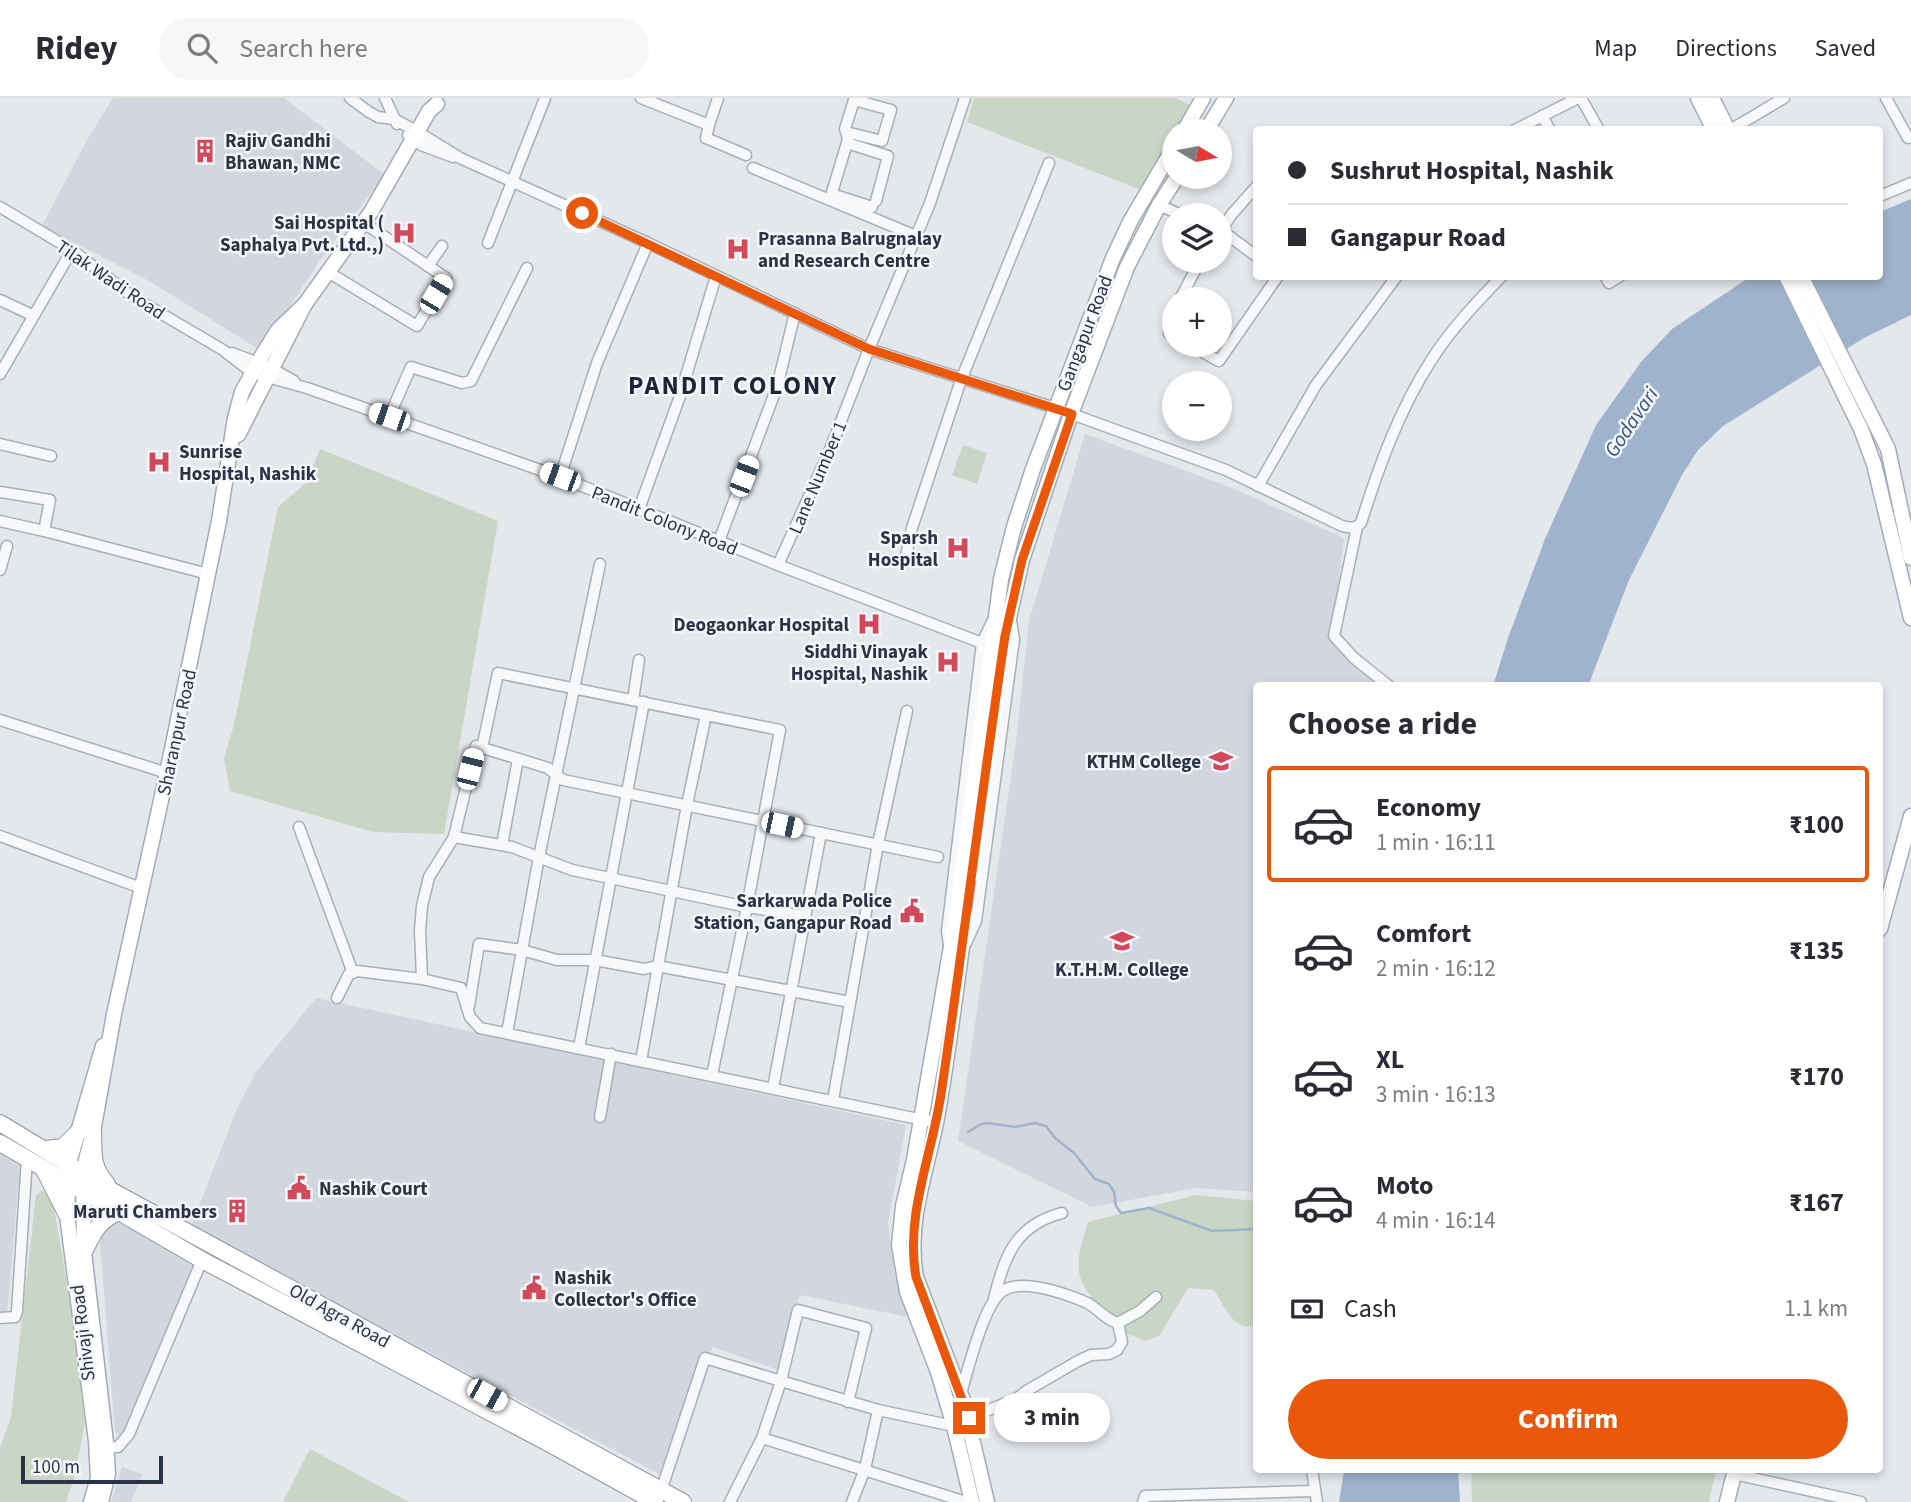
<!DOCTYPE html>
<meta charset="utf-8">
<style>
:root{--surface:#fff;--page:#f7f7f7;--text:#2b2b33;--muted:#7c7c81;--line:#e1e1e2;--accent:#ea580c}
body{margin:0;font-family:"Source Sans 3",sans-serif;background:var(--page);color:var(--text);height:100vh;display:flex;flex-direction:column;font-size:26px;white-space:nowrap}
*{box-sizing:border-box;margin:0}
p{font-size:23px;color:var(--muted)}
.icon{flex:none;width:38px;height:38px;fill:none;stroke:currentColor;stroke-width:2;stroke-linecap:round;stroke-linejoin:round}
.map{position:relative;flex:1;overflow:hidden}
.side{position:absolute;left:1253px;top:584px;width:630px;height:791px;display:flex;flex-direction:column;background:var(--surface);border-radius:7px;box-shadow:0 4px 10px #0003}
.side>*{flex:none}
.banner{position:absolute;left:1253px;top:28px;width:630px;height:154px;border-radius:7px;box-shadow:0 4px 10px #0003;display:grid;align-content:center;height:154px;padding:0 35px;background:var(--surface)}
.needle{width:46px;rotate:100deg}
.tools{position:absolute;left:1162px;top:21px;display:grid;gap:14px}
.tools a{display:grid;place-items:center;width:70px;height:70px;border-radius:50%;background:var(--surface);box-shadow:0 4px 10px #0003;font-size:35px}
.scale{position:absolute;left:21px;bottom:18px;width:142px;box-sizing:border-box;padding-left:7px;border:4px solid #2b3445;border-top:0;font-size:19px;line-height:24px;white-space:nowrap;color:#2b3445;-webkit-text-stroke:5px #f4f6f9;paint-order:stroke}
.end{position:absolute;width:32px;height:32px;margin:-16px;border:9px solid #ea580c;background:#fff;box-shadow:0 0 0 4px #fff}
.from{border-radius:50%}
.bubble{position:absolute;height:49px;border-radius:24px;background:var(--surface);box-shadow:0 4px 10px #0003;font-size:23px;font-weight:700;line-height:49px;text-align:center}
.car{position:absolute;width:21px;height:42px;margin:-21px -10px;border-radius:9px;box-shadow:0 0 5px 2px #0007;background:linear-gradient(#fff 24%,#345 0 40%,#fff 0 76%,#345 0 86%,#fff 0)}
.banner b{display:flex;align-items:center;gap:24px;height:66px;font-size:26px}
.banner b+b{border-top:2px solid var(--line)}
.banner i{width:18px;height:18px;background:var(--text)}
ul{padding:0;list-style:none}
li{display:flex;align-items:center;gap:21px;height:116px;margin:0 14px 10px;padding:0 21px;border:4px solid transparent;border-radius:7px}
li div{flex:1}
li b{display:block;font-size:26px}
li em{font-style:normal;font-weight:700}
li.on{border-color:var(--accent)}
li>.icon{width:63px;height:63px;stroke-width:1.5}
h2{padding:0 35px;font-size:32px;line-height:84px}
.pay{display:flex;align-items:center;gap:18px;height:77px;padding:0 35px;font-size:26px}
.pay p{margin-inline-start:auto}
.action{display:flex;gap:14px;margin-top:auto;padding:14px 35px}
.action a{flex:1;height:80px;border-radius:42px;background:var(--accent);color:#fff;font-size:28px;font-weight:700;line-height:80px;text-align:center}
header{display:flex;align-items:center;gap:42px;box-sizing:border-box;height:98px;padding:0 35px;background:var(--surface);border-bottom:2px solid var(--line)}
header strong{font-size:33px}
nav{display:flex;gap:38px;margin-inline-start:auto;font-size:24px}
.search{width:490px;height:63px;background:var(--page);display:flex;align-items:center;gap:18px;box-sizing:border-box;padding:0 24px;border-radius:38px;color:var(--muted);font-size:26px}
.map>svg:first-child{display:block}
</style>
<header>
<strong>Ridey</strong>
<div class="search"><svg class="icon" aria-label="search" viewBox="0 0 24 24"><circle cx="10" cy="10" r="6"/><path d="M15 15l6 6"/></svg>Search here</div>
<nav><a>Map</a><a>Directions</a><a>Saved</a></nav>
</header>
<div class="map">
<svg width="1911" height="1404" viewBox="0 0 1911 1404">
<rect width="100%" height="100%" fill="#e4e7ec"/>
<g fill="#d2d6de">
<path d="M 113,0 L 284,0 L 385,77 L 326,154 L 264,247 L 257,250 L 151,184 L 42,128 L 87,42 Z"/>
<path d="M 1085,336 L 1230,389 L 1344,440 L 1332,542 L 1388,588 L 1256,588 L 1256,1094 L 1196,1090 L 1092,1109 L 958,1043 L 1016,644 L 1029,523 Z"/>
<path d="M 316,900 L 906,1027 L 888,1125 L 896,1183 L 908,1219 L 800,1197 L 778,1272 L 713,1249 L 661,1377 L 396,1237 L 190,1131 L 236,1013 L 256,974 Z"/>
<path d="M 0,1056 L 20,1068 L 7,1217 L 0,1215 Z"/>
<path d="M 118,1125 L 196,1164 L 125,1339 L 115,1335 L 100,1144 L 102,1129 Z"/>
<path d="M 122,1369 L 143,1376 L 131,1404 L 111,1404 Z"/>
</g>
<g fill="#c9d6c5">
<path d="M 974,0 L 1176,0 L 1194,9 L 1179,33 L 1174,33 L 1174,40 L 1141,92 L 967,24 Z"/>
<path d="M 963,347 L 987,355 L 977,386 L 952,377 Z"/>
<path d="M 320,351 L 498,423 L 444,736 L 373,734 L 230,693 L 224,660 L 234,627 L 278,409 L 307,384 Z"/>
<path d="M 42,1092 L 48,1096 L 53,1103 L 74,1229 L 85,1323 L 75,1378 L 66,1404 L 0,1404 L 0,1350 L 11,1319 L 36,1097 Z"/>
<path d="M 1196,1097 L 1256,1103 L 1256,1228 C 1232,1233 1225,1208 1214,1192 L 1188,1190 L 1159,1238 L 1146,1243 L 1113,1230 L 1090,1212 L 1091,1198 C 1070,1173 1080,1153 1088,1124 Z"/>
<path d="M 310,1351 L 409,1404 L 283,1404 Z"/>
<path d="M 1471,1372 L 1716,1372 L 1709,1404 L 1472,1404 Z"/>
</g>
<g fill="#9fb4cc">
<path d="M 1911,101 L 1911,217 L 1864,240 L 1723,328 L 1698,352 L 1682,377 L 1629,482 L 1588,588 L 1493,588 L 1508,540 L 1545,441 L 1596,327 L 1641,264 L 1672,231 L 1750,179 L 1880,178 L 1880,114 Z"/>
<path d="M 1344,1372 L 1458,1372 L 1460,1404 L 1339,1404 Z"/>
</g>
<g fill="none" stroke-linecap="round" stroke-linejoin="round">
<path stroke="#9fb4cc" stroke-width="2.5" d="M 968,1034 L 981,1026 L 988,1025 L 1015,1029 L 1035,1025 L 1046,1028 L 1055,1040 L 1074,1055 L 1095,1081 L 1109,1086 L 1114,1094 L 1116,1108 L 1121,1115 L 1149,1110 L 1212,1133 L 1256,1131"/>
<g stroke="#a9aeb7" stroke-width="13">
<g id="minor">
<path d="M 350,0 L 369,14 L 378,19 L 394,21 L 418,34 L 460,60 L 648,145 L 869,251 L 1055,310 L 1226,372 L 1342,428 C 1350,430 1355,431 1361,425 C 1379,368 1399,312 1432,261 C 1451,231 1477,204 1502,178"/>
<path d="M 385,0 L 397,26"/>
<path d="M 641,0 L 709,27 L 718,0"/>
<path d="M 1581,0 L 1599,32"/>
<path d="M 1886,0 L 1908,40"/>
<path d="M 1542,18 L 1550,32"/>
<path d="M 709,27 L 706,40 L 746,57"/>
<path d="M 1515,32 L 1578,0"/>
<path d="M 1730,32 L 1784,0"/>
<path d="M 408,37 L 421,47 L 453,59"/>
<path d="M 847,45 L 888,58 L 876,103"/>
<path d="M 753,70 L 916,138"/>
<path d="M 838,98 L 872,109"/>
<path d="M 1880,98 L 1911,85"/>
<path d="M 830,101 L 847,45 C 849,39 847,37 845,31 L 854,2 L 891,12 L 882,43 L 846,34"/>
<path d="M 1159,107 L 1181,117"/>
<path d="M 0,109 L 72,152 L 133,199 L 223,252 L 253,275 L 307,290 L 560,379 L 778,467 L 982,545"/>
<path d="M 1221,132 L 1256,158"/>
<path d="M 1220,134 L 1232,116 L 1256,89"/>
<path d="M 488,145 L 545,0"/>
<path d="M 428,168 L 442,148"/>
<path d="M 328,174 L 417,228 L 446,180 L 364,125"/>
<path d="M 1605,178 L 1609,185 L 1620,178"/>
<path d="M 1180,201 L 1200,163"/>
<path d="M 0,202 L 32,217"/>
<path d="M 1174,218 L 1169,235 L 1174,238"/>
<path d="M 1190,247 L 1219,263 L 1278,178"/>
<path d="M 232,255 L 271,270 L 294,283"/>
<path d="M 0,276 L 72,152"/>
<path d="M 389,319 L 411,269 L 462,285 L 471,283 L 527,170"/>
<path d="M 0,346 L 51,358"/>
<path d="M 560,379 L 597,265 L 648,145"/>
<path d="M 1258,388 L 1316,287 L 1397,178"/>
<path d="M 0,394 L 50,402 L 44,433 L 0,423"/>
<path d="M 639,411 L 680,298 L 716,178"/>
<path d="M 1357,429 L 1334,538 L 1354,560 L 1389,588"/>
<path d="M 44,433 L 208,476"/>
<path d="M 719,443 L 777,289 L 795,215"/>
<path d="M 905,462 L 912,430 L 961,282 L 1049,65"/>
<path d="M 778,467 L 829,354 L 869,251 L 930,105 L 965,0"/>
<path d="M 0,472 L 7,448"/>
<path d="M 633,602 L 639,562"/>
<path d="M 0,622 L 167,675"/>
<path d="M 482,650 L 498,575 L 780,632 L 747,809 L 805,818"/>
<path d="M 299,729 L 353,875"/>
<path d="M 0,738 L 141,790"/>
<path d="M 454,739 L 512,749 L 572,772 L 747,809 L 712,977"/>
<path d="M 502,747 L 518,661"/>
<path d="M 966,845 L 976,823 L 1014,541 L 1011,523"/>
<path d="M 949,847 L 947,833 L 982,545 L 992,524"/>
<path d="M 422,881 L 420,832 L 422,808 L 429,779 L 454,739 L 476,648 L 548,670 L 563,682 L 938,759"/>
<path d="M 337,900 L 349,876 L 357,873 L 422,881 L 461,890 L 470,919 L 480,930 L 928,1023"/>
<path d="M 469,908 L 479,846 L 522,852 L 557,862 L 595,862 L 644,871 L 657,868 L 850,904"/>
<path d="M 507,935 L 539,759 L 600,466"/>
<path d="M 579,950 L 644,604"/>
<path d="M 641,963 L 687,707 L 706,617"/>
<path d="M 773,990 L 821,735"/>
<path d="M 833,1002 L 878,746 L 907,613"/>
<path d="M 600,1019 L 611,956"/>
<path d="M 994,1201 C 1004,1158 1016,1127 1062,1115"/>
<path d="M 0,1220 L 15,1219 L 17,1213 L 27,1060"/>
<path d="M 961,1295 C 968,1273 984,1203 1004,1192 C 1024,1181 1063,1195 1083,1203 C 1097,1208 1103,1221 1118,1225 L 1140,1213 L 1156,1199"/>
<path d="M 969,1320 L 1016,1301 L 1028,1292 L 1078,1263 L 1091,1257 L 1109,1256 L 1117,1252 L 1122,1244 L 1118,1225"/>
<path d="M 762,1340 L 966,1404"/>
<path d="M 99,1350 L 118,1349 L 129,1336 L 202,1162"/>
<path d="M 1312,1372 L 1317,1404"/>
<path d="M 1734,1376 L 1861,1404"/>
<path d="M 661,1393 L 705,1260 L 781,1283 L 798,1212 L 866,1230 L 848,1304"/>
<path d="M 730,1404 L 762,1340 L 781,1283 L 878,1312"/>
<path d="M 852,1404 L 865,1371 L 878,1312 L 958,1329"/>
<path d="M 1143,1404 L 1145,1398 L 1315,1393"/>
</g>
</g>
<g stroke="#a3abb8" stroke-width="17">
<g id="major">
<path d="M 1698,0 L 1714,32"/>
<path d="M 1712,0 L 1728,32"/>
<path d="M 1184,33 L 1203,0"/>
<path d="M 1206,33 L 1226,0"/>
<path d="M 1786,178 L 1861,331 L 1874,366 L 1911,520"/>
<path d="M 1801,178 L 1888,351 L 1911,460"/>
<path d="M 238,337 L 305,206 L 371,114 L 429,13 L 437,6"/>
<path d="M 972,777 L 1005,538 L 1022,462 L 1071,316 L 1127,169 L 1159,107 L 1177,79"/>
<path d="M 966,818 C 957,885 949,953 937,1020 C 927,1073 906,1124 916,1179 L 963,1302 L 987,1404"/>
<path d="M 1880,831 L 1911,718"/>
<path d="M 91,1404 L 98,1380 L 96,1343 L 67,1117 L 69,1065 L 103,948"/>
<path d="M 101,1404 L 108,1376 L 106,1345 L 84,1154 L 83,1074 L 93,1034 L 114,916 L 167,675 L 219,423 L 235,320 L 242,294 L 263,256 L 278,232 L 305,206"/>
<path d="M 972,1404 L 954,1328 L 938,1274 L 907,1194 L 899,1147 L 903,1108 L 914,1062 L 956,820 L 1001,481 L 1014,429 L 1033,371 L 1113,160 L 1131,122 L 1174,49"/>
<path d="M 1727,1404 L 1735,1372"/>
</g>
</g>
<g stroke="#8b94a3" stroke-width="18">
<g id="highway">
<path d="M 0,1025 L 114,1094 L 683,1404"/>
<path d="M 93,1034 C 94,1056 91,1068 107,1086"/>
<path d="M 0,1045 L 202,1162 L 550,1346 L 655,1404"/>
<path d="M 46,1051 L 63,1049 L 79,1033"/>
<path d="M 43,1070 L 67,1117"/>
<path d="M 84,1154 C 94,1134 97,1124 118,1114"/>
</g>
</g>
<use href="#minor" stroke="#f7f8fa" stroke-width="10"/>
<use href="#major" stroke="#fff" stroke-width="14"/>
<use href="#highway" stroke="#fff" stroke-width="16"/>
</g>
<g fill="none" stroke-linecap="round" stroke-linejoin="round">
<path stroke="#ea580c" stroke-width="9" d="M 582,115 L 869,251 L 1072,316 L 1022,462 L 1005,538 C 982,690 964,843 941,996 C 932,1057 905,1117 916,1179 L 969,1320"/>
</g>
<defs>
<g id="building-bare" transform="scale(1.89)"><path d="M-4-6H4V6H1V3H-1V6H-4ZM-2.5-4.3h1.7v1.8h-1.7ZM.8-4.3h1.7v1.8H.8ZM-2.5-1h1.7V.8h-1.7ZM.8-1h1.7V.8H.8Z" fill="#d1495b" stroke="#f4f6f9" stroke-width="2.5" paint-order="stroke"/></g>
<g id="hospital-bare" transform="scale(1.89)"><path d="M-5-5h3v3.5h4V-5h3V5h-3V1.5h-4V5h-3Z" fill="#d1495b" stroke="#f4f6f9" stroke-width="2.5" paint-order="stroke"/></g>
<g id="university-bare" transform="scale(1.89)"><path d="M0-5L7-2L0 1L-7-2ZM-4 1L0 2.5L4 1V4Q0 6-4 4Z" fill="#d1495b" stroke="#f4f6f9" stroke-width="2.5" paint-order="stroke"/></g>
<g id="civic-bare" transform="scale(1.89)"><path d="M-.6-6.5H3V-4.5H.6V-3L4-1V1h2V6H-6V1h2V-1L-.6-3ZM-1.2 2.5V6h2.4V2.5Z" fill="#d1495b" stroke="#f4f6f9" stroke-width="2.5" paint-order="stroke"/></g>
<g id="school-bare" transform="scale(1.89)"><path d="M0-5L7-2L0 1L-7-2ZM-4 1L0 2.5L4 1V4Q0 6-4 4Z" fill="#d1495b" stroke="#f4f6f9" stroke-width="2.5" paint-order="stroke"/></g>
</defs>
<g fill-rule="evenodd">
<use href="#building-bare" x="205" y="53"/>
<use href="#hospital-bare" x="404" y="135"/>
<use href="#hospital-bare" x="738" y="151"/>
<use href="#hospital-bare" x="159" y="364"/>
<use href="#hospital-bare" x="958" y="450"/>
<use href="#hospital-bare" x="869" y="526"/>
<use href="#hospital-bare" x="948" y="564"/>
<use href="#university-bare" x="1221" y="663"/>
<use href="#civic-bare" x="912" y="813"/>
<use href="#school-bare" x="1122" y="843"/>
<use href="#civic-bare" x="299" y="1090"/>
<use href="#building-bare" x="237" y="1113"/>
<use href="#civic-bare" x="534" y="1190"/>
</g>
<g text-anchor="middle" stroke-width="5" stroke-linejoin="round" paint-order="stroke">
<g font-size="19" font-weight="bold" fill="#2b3445" stroke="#f4f6f9" text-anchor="end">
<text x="225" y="49" text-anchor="start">Rajiv Gandhi<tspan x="225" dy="22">Bhawan, NMC</tspan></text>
<text x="384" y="131">Sai Hospital (<tspan x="384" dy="22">Saphalya Pvt. Ltd.,)</tspan></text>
<text x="758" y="147" text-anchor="start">Prasanna Balrugnalay<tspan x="758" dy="22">and Research Centre</tspan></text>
<text x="179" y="360" text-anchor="start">Sunrise<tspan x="179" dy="22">Hospital, Nashik</tspan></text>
<text x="938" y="446">Sparsh<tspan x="938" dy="22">Hospital</tspan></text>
<text x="849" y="533">Deogaonkar Hospital</text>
<text x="928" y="560">Siddhi Vinayak<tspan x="928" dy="22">Hospital, Nashik</tspan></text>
<text x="1201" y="670">KTHM College</text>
<text x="892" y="809">Sarkarwada Police<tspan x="892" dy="22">Station, Gangapur Road</tspan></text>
<text x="1122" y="878" text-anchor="middle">K.T.H.M. College</text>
<text x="319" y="1097" text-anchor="start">Nashik Court</text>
<text x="217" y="1120">Maruti Chambers</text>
<text x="554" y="1186" text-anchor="start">Nashik<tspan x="554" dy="22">Collector's Office</tspan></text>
</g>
<g font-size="19" fill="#2b3445" stroke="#f4f6f9">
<text transform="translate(111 181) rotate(34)" y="7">Tilak Wadi Road</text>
<text transform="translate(1084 235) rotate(-69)" y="7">Gangapur Road</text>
<text transform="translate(817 379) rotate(-67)" y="7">Lane Number 1</text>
<text transform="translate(665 422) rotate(22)" y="7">Pandit Colony Road</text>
<text transform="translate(176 634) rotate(-78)" y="7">Sharanpur Road</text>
<text transform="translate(340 1217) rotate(29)" y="7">Old Agra Road</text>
<text transform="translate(82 1235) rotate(-97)" y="7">Shivaji Road</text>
</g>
<g font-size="21" font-style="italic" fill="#34527a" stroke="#f4f6f9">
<text transform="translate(1631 324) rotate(-56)" y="7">Godavari</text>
</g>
<g font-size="26" font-weight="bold" letter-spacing="2" fill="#1d2536" stroke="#f4f6f9">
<text x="733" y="296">PANDIT COLONY</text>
</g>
</g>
</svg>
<div class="tools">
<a><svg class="needle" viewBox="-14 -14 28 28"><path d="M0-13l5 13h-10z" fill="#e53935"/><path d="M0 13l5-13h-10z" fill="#7c7c81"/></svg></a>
<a><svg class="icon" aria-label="layers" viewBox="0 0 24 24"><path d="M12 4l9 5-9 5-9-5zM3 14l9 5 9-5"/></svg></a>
<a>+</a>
<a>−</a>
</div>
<div class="scale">100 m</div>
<i class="end from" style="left:582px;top:115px"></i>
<i class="end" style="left:969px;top:1320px"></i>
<div class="bubble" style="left:994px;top:1295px;width:116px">3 min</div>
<i class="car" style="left:436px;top:196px;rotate:31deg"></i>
<i class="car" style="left:389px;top:319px;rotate:289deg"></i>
<i class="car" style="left:744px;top:378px;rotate:21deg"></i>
<i class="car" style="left:560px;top:379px;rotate:290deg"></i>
<i class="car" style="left:470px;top:671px;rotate:14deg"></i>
<i class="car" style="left:782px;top:727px;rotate:102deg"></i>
<i class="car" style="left:487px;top:1297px;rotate:119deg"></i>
<div class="banner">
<b><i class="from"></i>Sushrut Hospital, Nashik</b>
<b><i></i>Gangapur Road</b>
</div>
<section class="side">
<h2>Choose a ride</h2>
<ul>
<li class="on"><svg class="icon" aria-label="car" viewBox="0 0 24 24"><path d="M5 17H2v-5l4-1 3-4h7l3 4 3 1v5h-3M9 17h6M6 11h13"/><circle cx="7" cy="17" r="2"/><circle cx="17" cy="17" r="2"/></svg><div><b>Economy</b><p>1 min · 16:11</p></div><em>₹100</em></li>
<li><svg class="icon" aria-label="car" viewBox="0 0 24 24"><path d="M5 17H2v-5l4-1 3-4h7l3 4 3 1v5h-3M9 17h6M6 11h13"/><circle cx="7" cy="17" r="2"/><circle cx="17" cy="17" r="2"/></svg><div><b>Comfort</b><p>2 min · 16:12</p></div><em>₹135</em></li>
<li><svg class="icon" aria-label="car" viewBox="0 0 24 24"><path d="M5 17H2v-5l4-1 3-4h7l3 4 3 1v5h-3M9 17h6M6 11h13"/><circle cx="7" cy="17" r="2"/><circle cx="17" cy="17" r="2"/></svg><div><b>XL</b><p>3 min · 16:13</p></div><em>₹170</em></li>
<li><svg class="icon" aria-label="car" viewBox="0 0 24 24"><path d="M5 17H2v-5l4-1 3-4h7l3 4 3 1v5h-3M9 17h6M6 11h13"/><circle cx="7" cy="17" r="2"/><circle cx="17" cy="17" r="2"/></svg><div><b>Moto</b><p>4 min · 16:14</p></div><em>₹167</em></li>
</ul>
<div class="pay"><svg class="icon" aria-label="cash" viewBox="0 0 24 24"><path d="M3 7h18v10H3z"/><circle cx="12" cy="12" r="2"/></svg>Cash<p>1.1 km</p></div>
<div class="action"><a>Confirm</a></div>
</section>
</div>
